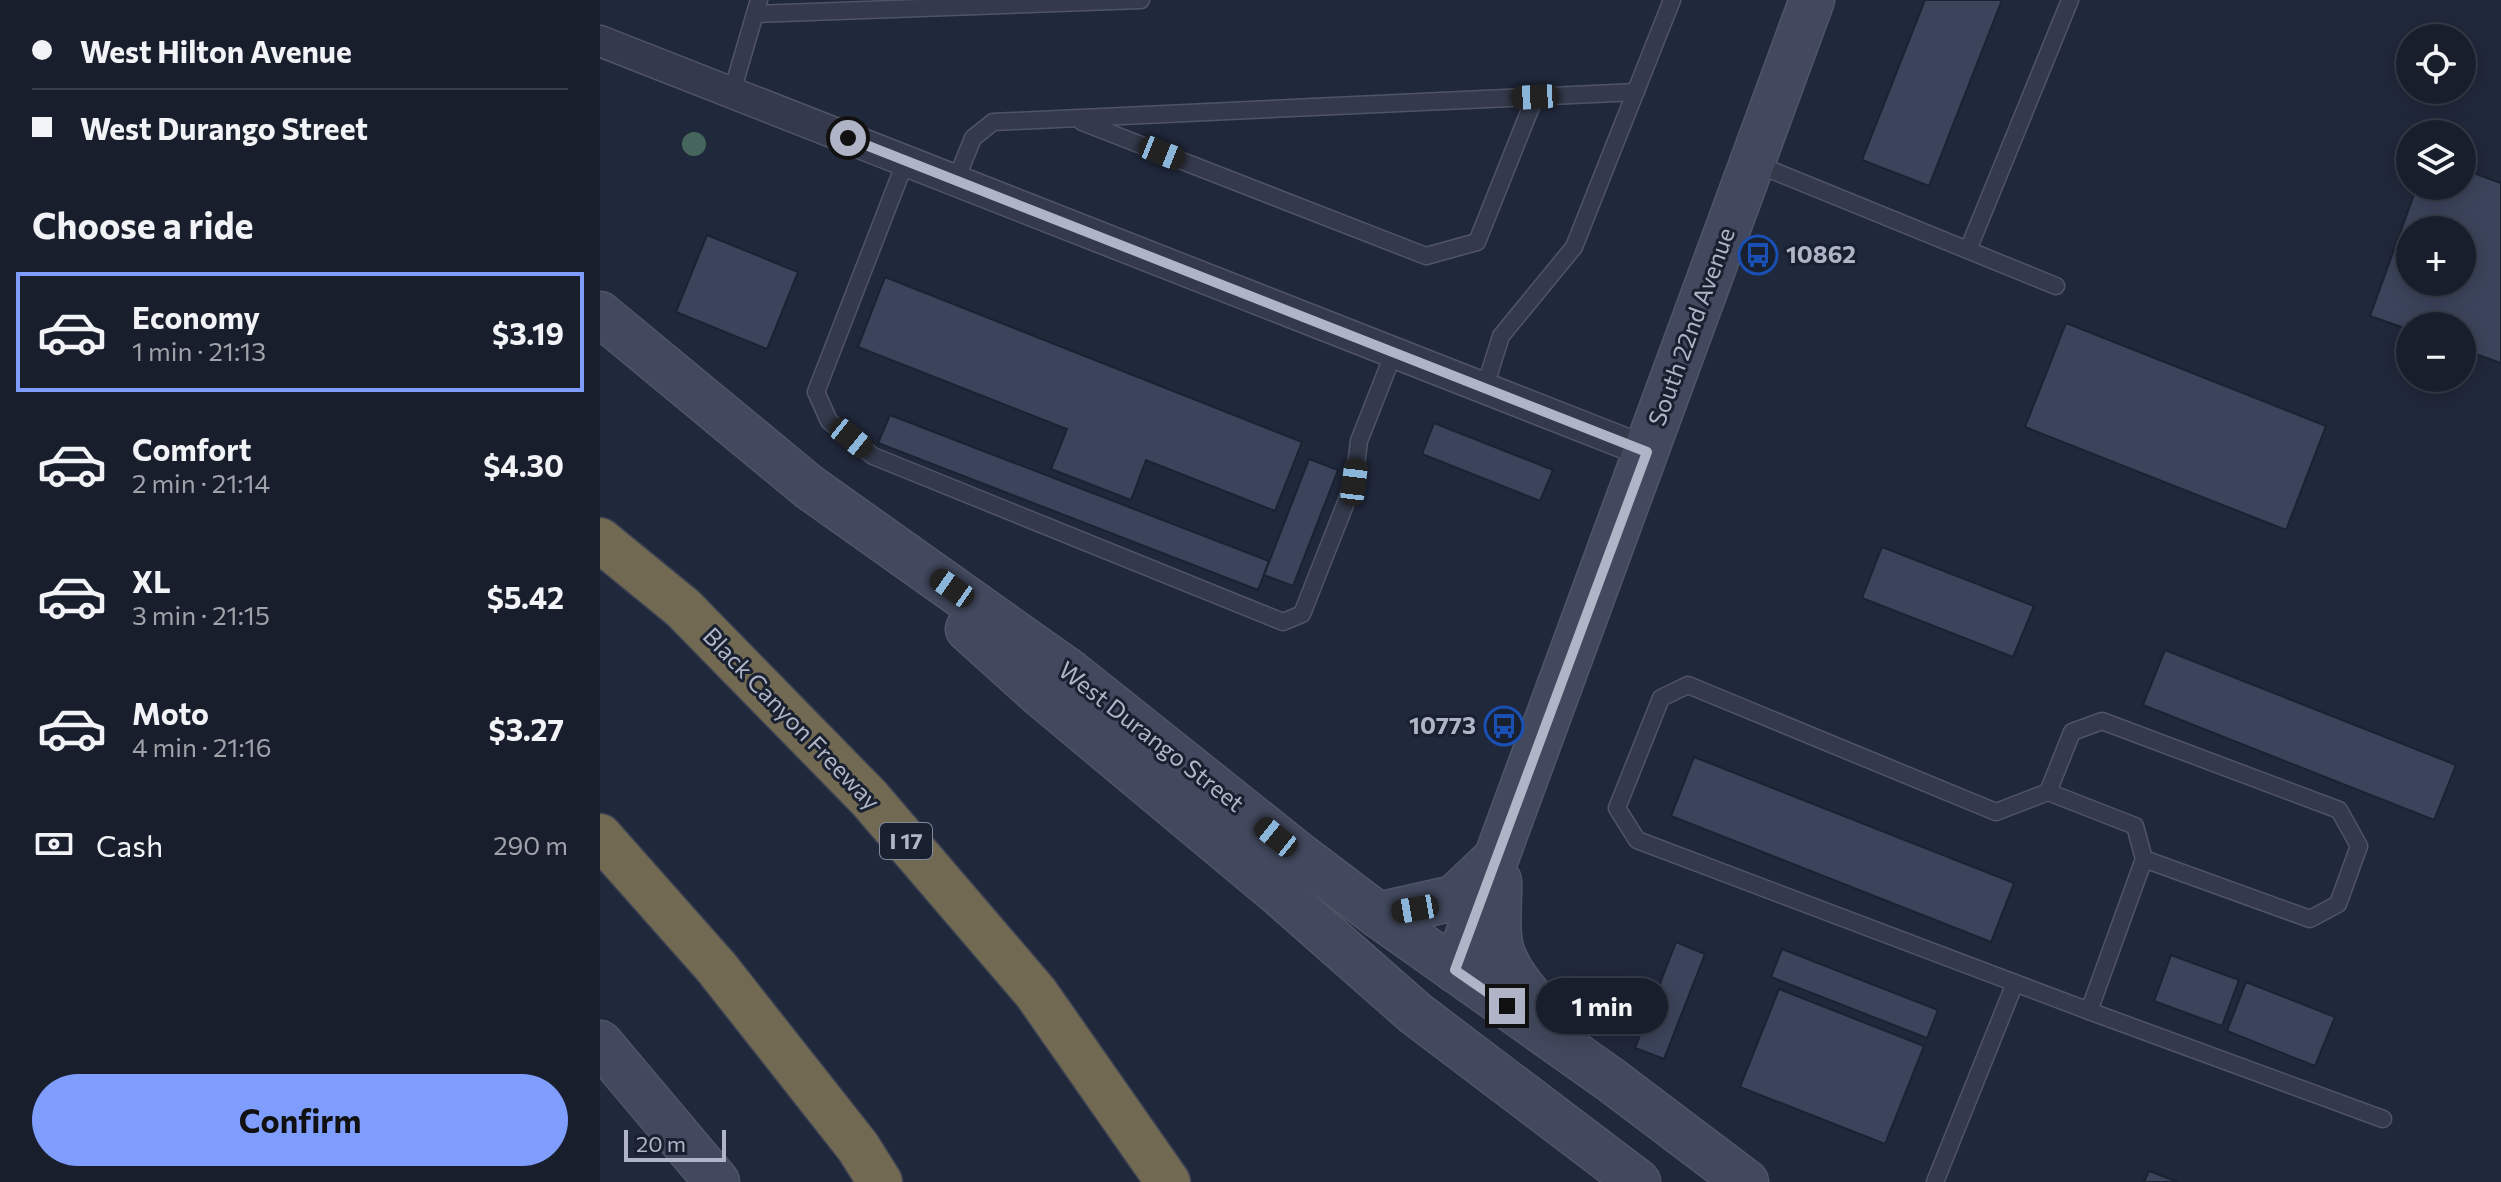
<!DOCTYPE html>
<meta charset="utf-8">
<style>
:root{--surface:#181e2c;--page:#252b38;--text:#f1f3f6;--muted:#9fa2a9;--line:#363c48;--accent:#7e9dfd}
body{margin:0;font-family:Commissioner,sans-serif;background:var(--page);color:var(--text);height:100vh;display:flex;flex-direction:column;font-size:30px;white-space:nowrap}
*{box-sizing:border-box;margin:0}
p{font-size:26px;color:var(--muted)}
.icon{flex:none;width:44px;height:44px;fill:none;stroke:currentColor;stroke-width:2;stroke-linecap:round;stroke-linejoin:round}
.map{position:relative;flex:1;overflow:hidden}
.side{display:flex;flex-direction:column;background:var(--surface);width:600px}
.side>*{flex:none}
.banner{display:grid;align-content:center;height:176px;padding:0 32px;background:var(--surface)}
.fabs{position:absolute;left:1796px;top:24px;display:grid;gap:16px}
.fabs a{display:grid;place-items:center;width:80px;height:80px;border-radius:50%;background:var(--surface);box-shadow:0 4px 20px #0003,0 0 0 2px var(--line);font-size:40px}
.scale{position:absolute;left:24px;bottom:20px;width:102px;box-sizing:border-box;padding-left:8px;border:4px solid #afb5c7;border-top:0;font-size:22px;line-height:28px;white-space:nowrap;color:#afb5c7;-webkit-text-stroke:6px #192030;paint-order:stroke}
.end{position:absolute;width:36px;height:36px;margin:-18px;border:10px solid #afb5c7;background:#111;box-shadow:0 0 0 4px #111}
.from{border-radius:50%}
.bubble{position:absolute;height:56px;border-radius:28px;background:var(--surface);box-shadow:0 4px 20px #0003,0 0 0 2px var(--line);font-size:26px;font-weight:700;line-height:56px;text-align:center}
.car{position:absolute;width:24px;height:48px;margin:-24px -12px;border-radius:10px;box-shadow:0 0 6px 2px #0007;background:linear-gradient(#222 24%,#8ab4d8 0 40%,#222 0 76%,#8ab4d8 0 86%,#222 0)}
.banner b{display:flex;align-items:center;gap:28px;height:76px;font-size:30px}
.banner b+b{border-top:2px solid var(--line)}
.banner i{width:20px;height:20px;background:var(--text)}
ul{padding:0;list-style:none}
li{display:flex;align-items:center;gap:24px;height:120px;margin:0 16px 12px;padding:0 16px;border:4px solid transparent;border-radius:0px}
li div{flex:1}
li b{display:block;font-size:30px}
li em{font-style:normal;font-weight:700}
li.on{border-color:var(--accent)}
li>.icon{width:72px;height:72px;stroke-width:1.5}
h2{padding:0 32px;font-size:36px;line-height:96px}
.pay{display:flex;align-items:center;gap:20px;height:88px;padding:0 32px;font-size:30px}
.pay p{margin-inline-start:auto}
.action{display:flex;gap:16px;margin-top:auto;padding:16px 32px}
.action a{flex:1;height:92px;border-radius:48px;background:var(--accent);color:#111;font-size:32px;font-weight:700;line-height:92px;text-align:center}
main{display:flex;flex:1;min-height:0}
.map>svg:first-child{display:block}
</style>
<main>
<section class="side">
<div class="banner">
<b><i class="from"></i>West Hilton Avenue</b>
<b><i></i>West Durango Street</b>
</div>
<h2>Choose a ride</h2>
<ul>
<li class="on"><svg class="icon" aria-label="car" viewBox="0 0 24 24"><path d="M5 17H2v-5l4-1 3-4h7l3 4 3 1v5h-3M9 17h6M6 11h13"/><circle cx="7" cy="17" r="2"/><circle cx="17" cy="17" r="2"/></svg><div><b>Economy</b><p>1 min · 21:13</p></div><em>$3.19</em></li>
<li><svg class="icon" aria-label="car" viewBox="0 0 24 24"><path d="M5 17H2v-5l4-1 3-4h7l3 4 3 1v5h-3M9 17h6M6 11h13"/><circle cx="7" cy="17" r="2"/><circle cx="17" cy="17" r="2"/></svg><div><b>Comfort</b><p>2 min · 21:14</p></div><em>$4.30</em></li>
<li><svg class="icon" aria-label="car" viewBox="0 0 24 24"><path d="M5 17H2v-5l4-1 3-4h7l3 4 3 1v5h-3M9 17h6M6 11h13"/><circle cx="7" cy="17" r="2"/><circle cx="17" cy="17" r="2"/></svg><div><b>XL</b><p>3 min · 21:15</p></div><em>$5.42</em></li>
<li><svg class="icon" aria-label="car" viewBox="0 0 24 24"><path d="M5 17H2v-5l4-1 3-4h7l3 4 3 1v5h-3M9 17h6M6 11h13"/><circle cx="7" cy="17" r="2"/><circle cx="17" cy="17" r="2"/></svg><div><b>Moto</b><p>4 min · 21:16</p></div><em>$3.27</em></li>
</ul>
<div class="pay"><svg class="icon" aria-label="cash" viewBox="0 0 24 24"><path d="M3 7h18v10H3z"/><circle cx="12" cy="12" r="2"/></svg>Cash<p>290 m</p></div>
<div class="action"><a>Confirm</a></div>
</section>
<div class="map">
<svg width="1901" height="1182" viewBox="0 0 1901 1182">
<rect width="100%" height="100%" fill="#20283b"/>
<g fill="#3c445b" stroke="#1b2232" stroke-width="2" fill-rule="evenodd">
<path d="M 1325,0 L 1402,0 L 1329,186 L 1262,160 Z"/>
<path d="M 1862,169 L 1901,183 L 1901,363 L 1862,349 L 1862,326 L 1810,326 L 1810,330 L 1770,316 L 1817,186 L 1862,186 ZM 1810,230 L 1862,230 L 1862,282 L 1810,282 Z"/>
<path d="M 107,235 L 198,272 L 167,349 L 76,312 Z"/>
<path d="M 285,277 L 702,442 L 675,511 L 546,460 L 531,500 L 451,469 L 467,429 L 258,347 Z"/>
<path d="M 1466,323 L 1726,426 L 1686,530 L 1425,427 Z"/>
<path d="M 290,415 L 669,561 L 658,590 L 278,443 Z"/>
<path d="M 834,423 L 953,470 L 940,501 L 822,454 Z"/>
<path d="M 709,459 L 738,470 L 693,586 L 664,575 Z"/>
<path d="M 1282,547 L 1434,606 L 1413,657 L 1262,598 Z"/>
<path d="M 1565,650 L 1856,765 L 1834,820 L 1543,705 Z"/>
<path d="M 1094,757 L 1414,883 L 1391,942 L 1071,816 Z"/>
<path d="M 1076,942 L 1105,954 L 1064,1059 L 1035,1048 Z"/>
<path d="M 1182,949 L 1338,1010 L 1327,1038 L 1171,977 Z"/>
<path d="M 1571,955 L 1639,980 L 1622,1026 L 1554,1001 Z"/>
<path d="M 1646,982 L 1735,1017 L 1715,1066 L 1627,1031 Z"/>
<path d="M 1179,989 L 1324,1046 L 1285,1144 L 1140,1087 Z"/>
<path d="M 1549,1171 L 1578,1182 L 1544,1182 Z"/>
</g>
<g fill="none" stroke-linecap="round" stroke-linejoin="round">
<g stroke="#4f5566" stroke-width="19">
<g id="lane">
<path d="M 155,14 L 541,0"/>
<path d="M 132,92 L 159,0"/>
<path d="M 482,122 L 826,256 L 877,242 L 935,97"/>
<path d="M 306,160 L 216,392 L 229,421 L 273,456 L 683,622 L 702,614 L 754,482 L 759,441 L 794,352"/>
<path d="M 1154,163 L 1456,286"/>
<path d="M 356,180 L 373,138 L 393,122 L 1036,92"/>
<path d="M 1368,250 L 1470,0"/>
<path d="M 885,387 L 901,336 L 974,247 L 1072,0"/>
<path d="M 1088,685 L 1396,812 L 1448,792 L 1472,732 L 1502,721 L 1739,810 L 1759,846 L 1738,904 L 1710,919 L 1544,859 L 1489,1011 L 1037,840 L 1017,808 L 1061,698 Z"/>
<path d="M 1448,792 L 1535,826 L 1544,859"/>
<path d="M 1489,1011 L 1783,1119"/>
<path d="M 1335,1182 L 1415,983"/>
</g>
</g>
<g stroke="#4f5566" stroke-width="33">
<path id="street" d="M 0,41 L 1047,452"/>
</g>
<g stroke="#4f5566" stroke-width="47">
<g id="secondary">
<path d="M 0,314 L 209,487 L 471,673 L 699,855 L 778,915 L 1011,1080 L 1146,1182"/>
<path d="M 368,629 L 440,694 L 681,895 L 815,1013 L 1038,1182"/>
<path d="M 899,881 C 900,903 895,931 902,952 C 911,978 933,1001 952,1020"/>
<path d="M 778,915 L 854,898 L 895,859"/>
<path d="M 855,970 L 1212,0"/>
<path d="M 0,1043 L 117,1182"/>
</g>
</g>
<g stroke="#3c4253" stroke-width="47">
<g id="highway">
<path d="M 0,540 L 83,608 L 269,798 L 436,993 L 568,1182"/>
<path d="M 0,836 L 116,967 L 258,1147 L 280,1182"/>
</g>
</g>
<use href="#lane" stroke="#343a4b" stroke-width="16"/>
<use href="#street" stroke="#343a4b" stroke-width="30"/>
<use href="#secondary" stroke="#42495e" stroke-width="44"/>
<use href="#highway" stroke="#716951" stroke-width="44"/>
</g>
<circle fill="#46665d" cx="94" cy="144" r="12"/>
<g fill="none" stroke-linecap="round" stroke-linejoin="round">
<path stroke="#afb5c7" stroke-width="10" d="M 248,138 L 1047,452 L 855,970 L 907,1006"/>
</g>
<defs>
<g id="bus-ring" transform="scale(2)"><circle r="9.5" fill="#192030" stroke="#1a4fb4" stroke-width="1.5"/><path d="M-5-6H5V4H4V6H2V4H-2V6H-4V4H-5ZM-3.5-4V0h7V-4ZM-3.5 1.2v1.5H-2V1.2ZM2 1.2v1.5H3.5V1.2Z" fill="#1a4fb4"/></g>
</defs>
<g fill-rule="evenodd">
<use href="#bus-ring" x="1158" y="255"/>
<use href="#bus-ring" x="904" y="726"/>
</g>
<g text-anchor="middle" stroke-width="6" stroke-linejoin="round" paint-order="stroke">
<rect fill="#192030" stroke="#82889a" stroke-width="2" x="280" y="823" width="52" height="36" rx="6"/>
<g font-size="22" font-weight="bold" fill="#afb5c7">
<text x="306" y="849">I 17</text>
</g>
<g font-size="24" font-weight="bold" fill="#afb5c7" stroke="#192030" text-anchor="start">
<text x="1186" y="263">10862</text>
<text x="876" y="734" text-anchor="end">10773</text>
</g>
<g font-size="24" fill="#afb5c7" stroke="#192030">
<text transform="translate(1092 327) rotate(-70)" y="8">South 22nd Avenue</text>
<text transform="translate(191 719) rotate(46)" y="8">Black Canyon Freeway</text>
<text transform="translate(551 737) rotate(38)" y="8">West Durango Street</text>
</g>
</g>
</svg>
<div class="fabs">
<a><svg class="icon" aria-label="locate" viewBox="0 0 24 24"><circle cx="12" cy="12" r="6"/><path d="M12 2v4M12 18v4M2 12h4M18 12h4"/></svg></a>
<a><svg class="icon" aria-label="layers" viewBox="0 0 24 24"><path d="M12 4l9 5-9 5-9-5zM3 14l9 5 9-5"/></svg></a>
<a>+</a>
<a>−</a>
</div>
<div class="scale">20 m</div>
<i class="end from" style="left:248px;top:138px"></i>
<i class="end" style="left:907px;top:1006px"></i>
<div class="bubble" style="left:936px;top:978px;width:132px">1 min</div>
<i class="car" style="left:935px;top:97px;rotate:267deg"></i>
<i class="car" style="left:562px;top:153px;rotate:112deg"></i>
<i class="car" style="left:251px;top:438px;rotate:129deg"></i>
<i class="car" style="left:754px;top:482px;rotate:7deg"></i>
<i class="car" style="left:352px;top:588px;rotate:305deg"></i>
<i class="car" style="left:676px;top:837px;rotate:309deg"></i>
<i class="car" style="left:815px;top:909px;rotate:260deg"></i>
</div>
</main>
